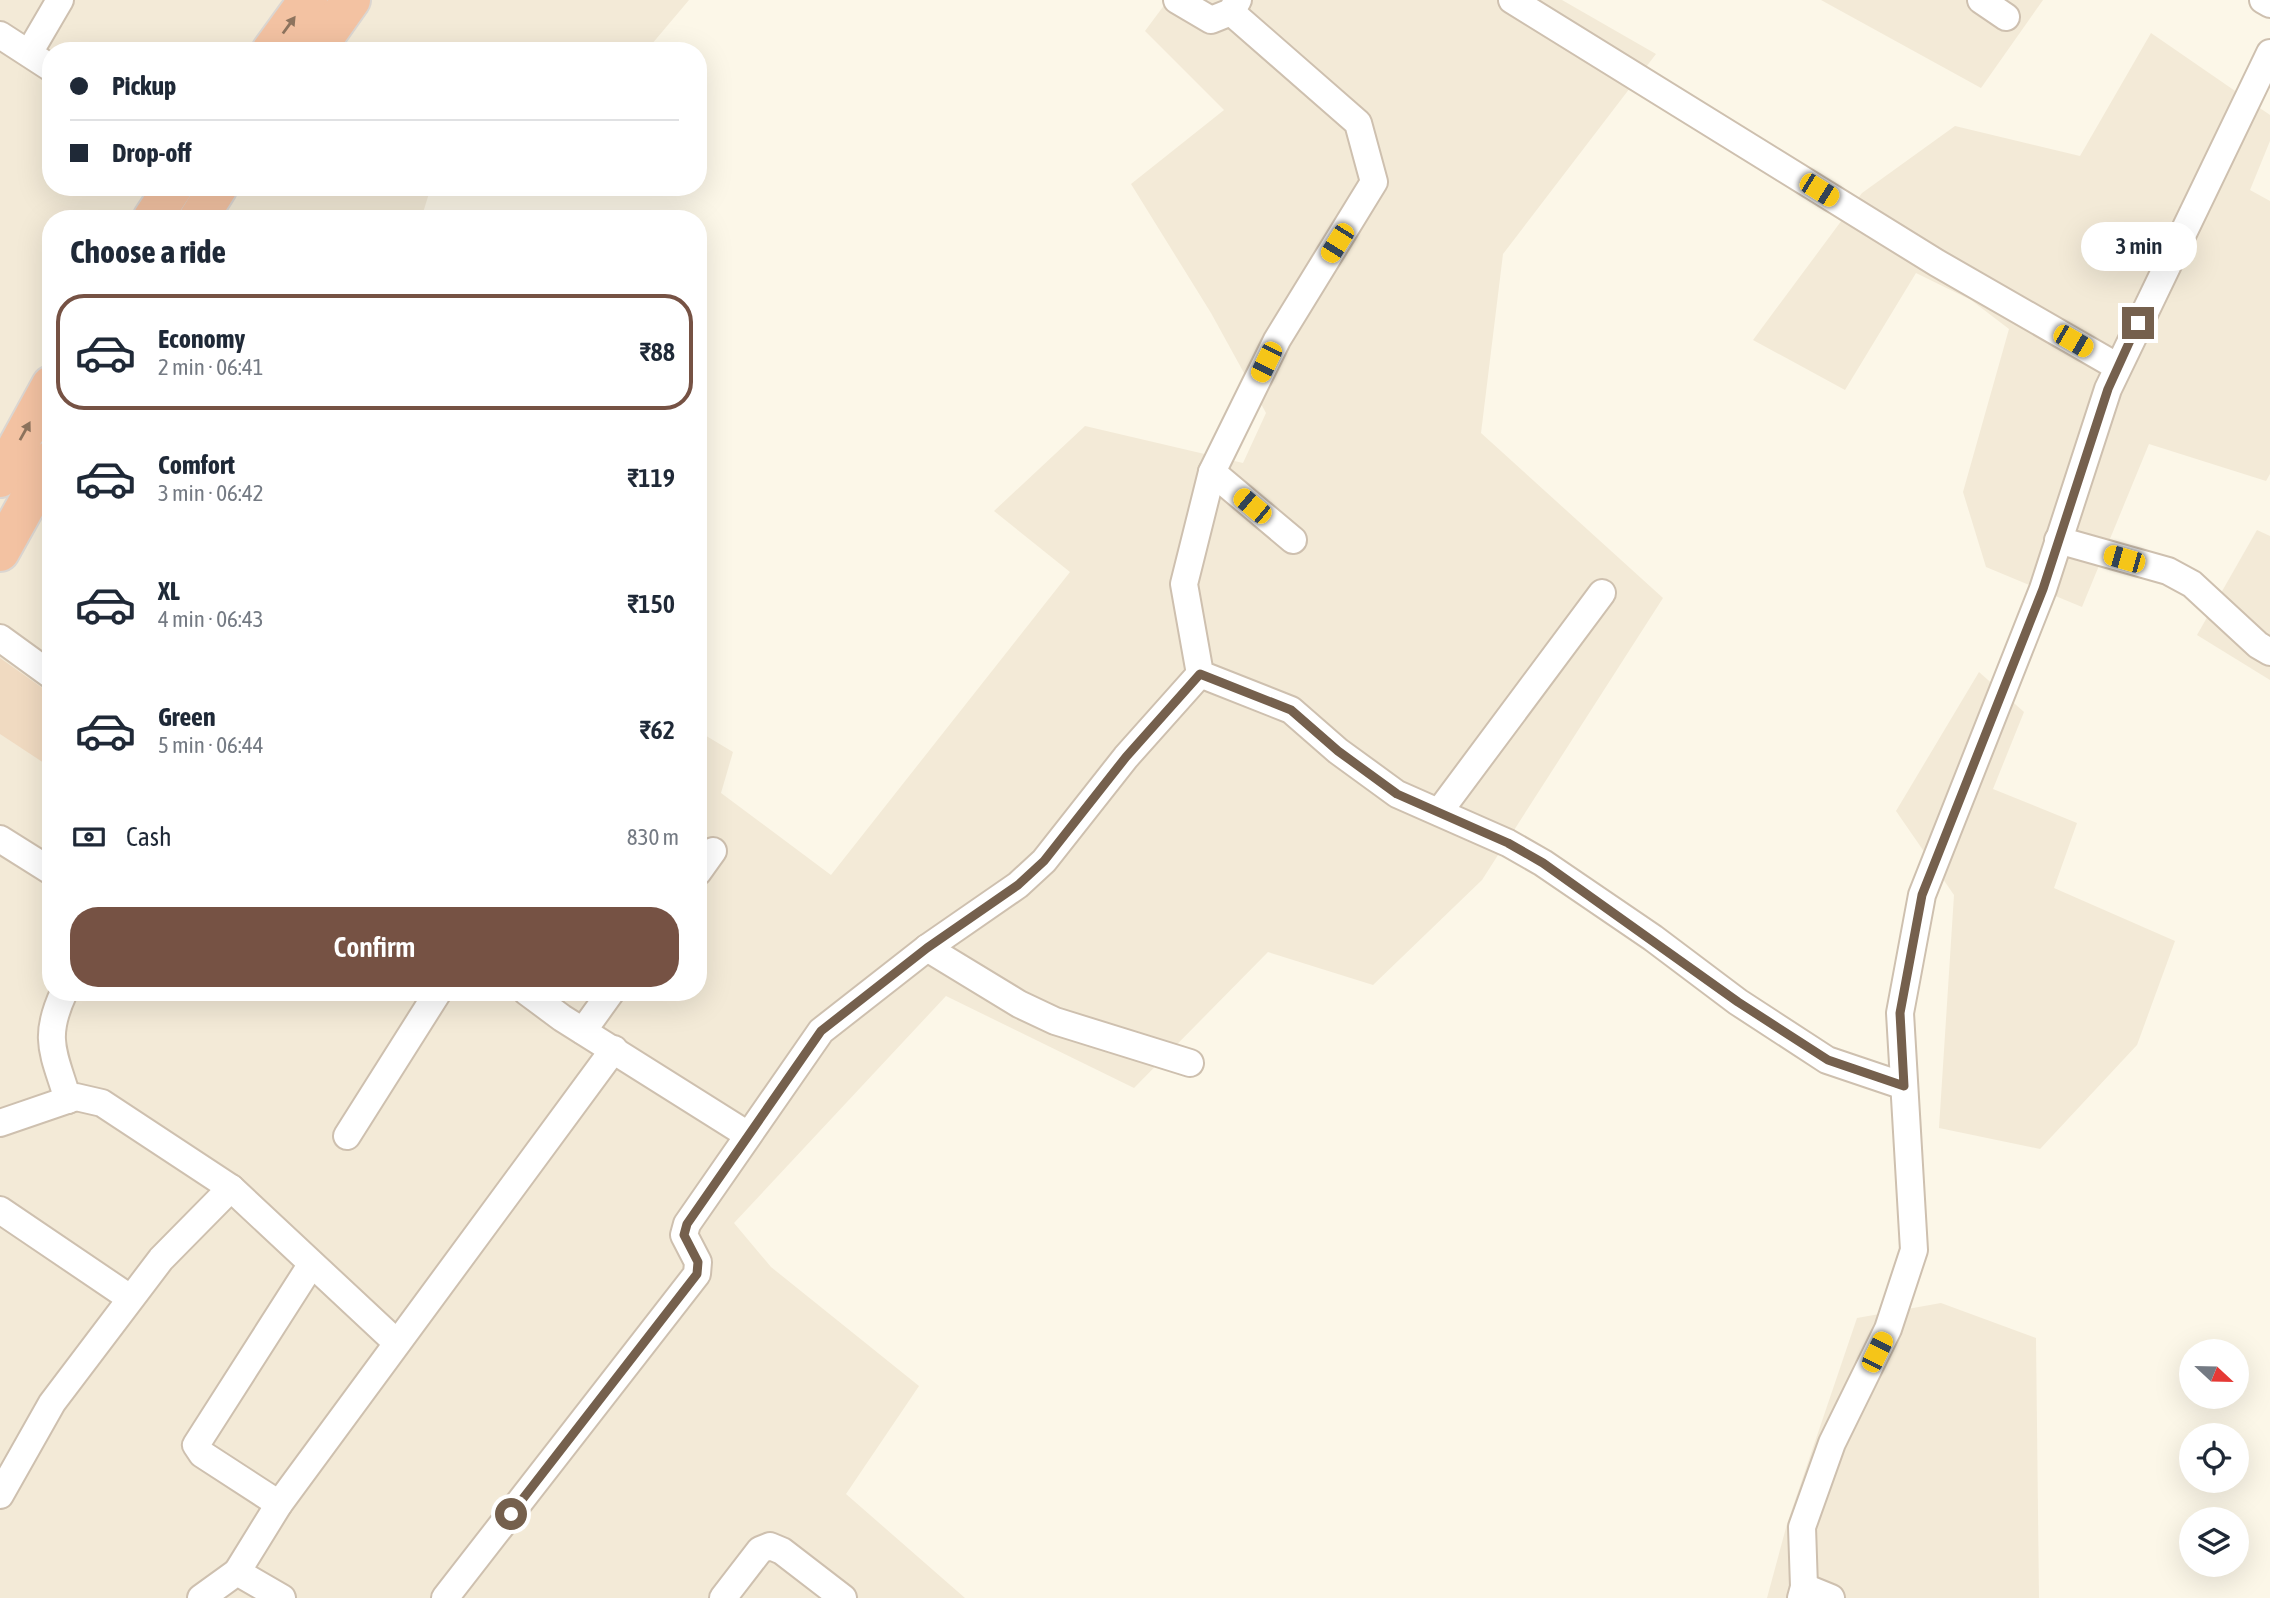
<!DOCTYPE html>
<meta charset="utf-8">
<style>
:root{--surface:#fff;--page:#f2f2f3;--text:#1f2937;--muted:#747a83;--line:#e0e1e3;--accent:#765244}
body{margin:0;font-family:"Asap Condensed",sans-serif;background:var(--page);color:var(--text);height:100vh;display:flex;flex-direction:column;font-size:26px;white-space:nowrap}
*{box-sizing:border-box;margin:0}
p{font-size:23px;color:var(--muted)}
.icon{flex:none;width:38px;height:38px;fill:none;stroke:currentColor;stroke-width:2;stroke-linecap:round;stroke-linejoin:round}
.map{position:relative;flex:1;overflow:hidden}
.panel{position:absolute;left:42px;top:210px;width:665px;height:791px;display:flex;flex-direction:column;background:var(--surface);border-radius:28px;box-shadow:0 7px 28px #0002}
.panel>*{flex:none}
.top-card{position:absolute;left:42px;top:42px;width:665px;height:154px;border-radius:28px;box-shadow:0 7px 28px #0002;display:grid;align-content:center;height:154px;padding:0 28px;background:var(--surface)}
.needle{width:46px;rotate:112deg}
.tools{position:absolute;left:2179px;top:1339px;display:grid;gap:14px}
.tools a{display:grid;place-items:center;width:70px;height:70px;border-radius:50%;background:var(--surface);box-shadow:0 7px 28px #0002;font-size:35px}
.end{position:absolute;width:32px;height:32px;margin:-16px;border:9px solid #75604d;background:#fff;box-shadow:0 0 0 4px #fff}
.from{border-radius:50%}
.bubble{position:absolute;height:49px;border-radius:24px;background:var(--surface);box-shadow:0 7px 28px #0002;font-size:23px;font-weight:600;line-height:49px;text-align:center}
.car{position:absolute;width:21px;height:42px;margin:-21px -10px;border-radius:9px;box-shadow:0 0 5px 2px #0007;background:linear-gradient(#f5c518 24%,#345 0 40%,#f5c518 0 76%,#345 0 86%,#f5c518 0)}
.top-card b{display:flex;align-items:center;gap:24px;height:66px;font-size:26px}
.top-card b+b{border-top:2px solid var(--line)}
.top-card i{width:18px;height:18px;background:var(--text)}
ul{padding:0;list-style:none}
li{display:flex;align-items:center;gap:21px;height:116px;margin:0 14px 10px;padding:0 14px;border:4px solid transparent;border-radius:28px}
li div{flex:1}
li b{display:block;font-size:26px}
li em{font-style:normal;font-weight:600}
li.selected{border-color:var(--accent)}
li>.icon{width:63px;height:63px;stroke-width:1.5}
h2{padding:0 28px;font-size:32px;line-height:84px}
.pay{display:flex;align-items:center;gap:18px;height:77px;padding:0 28px;font-size:26px}
.pay p{margin-inline-start:auto}
.action{display:flex;gap:14px;margin-top:auto;padding:14px 28px}
.action a{flex:1;height:80px;border-radius:28px;background:var(--accent);color:#fff;font-size:28px;font-weight:600;line-height:80px;text-align:center}
.map>svg:first-child{display:block}
</style>
<div class="map">
<svg width="2270" height="1598" viewBox="0 0 2270 1598">
<rect width="100%" height="100%" fill="#fcf7e8"/>
<g fill="#f3ead7">
<path d="M 0,0 L 689,0 L 646,51 L 51,51 L 51,187 L 431,187 L 421,219 L 51,219 L 51,992 L 698,992 L 698,731 L 733,752 L 721,793 L 831,875 L 1070,572 L 994,511 L 1085,426 L 1243,463 L 1266,413 L 1211,313 L 1131,184 L 1224,110 L 1145,31 L 1168,0 L 1562,0 L 1656,54 L 1503,254 L 1481,433 L 1663,598 L 1482,880 L 1373,985 L 1268,952 L 1134,1088 L 946,996 L 734,1223 L 771,1267 L 919,1386 L 846,1494 L 965,1598 L 0,1598 Z"/>
<path d="M 1821,0 L 2043,0 L 1981,88 Z"/>
<path d="M 2151,33 L 2270,115 L 2270,141 L 2250,190 L 2270,201 L 2270,474 L 2266,481 L 2149,444 L 2082,607 L 1986,567 L 1963,492 L 2009,329 L 1971,300 L 1916,273 L 1845,390 L 1753,340 L 1862,193 L 1955,126 L 2080,156 Z"/>
<path d="M 2257,530 L 2270,536 L 2270,680 L 2197,635 Z"/>
<path d="M 1979,672 L 2024,712 L 1993,789 L 2077,823 L 2054,888 L 2175,941 L 2137,1045 L 2040,1149 L 1939,1128 L 1954,895 L 1896,811 Z"/>
<path d="M 1941,1303 L 2036,1338 L 2039,1598 L 1767,1598 L 1787,1524 L 1857,1318 Z"/>
</g>
<path fill="#f0dac1" d="M 0,658 L 51,694 L 51,748 L 44,763 L 0,734 Z"/>
<g fill="none" stroke-linecap="round" stroke-linejoin="round">
<g stroke="#cec0af" stroke-width="30">
<g id="minor">
<path d="M 1177,0 L 1211,20 L 1231,12 L 1238,0"/>
<path d="M 1512,0 L 1937,263 L 2118,367"/>
<path d="M 1981,0 L 2006,17"/>
<path d="M 2263,0 L 2270,4"/>
<path d="M 1231,12 L 1358,123 L 1374,182 L 1277,340 L 1212,472 L 1184,584 L 1200,674 L 1291,710 L 1338,751 L 1397,794 L 1508,843 L 1543,863 L 1653,938 L 1738,1002 L 1827,1060 L 1904,1086"/>
<path d="M 0,35 L 51,68"/>
<path d="M 29,53 L 60,0"/>
<path d="M 1212,472 L 1293,540"/>
<path d="M 2058,540 L 2168,571 L 2192,584 L 2258,645 L 2270,652"/>
<path d="M 0,638 L 51,675"/>
<path d="M 1439,812 L 1602,593"/>
<path d="M 0,839 L 51,871"/>
<path d="M 698,872 L 713,851"/>
<path d="M 927,948 L 1019,1004 L 1055,1021 L 1190,1063"/>
<path d="M 64,992 C 42,1039 54,1053 68,1100"/>
<path d="M 527,992 L 562,1018 L 748,1135"/>
<path d="M 583,1031 L 611,992"/>
<path d="M 0,1123 L 76,1097 L 102,1103 L 231,1188 L 397,1343"/>
<path d="M 347,1136 L 438,992"/>
<path d="M 0,1210 L 130,1298"/>
<path d="M 0,1495 L 52,1403 L 161,1259 L 231,1188"/>
<path d="M 279,1504 L 202,1454 L 196,1445 L 311,1265"/>
<path d="M 237,1572 L 279,1504 L 614,1049"/>
<path d="M 1804,1587 L 1831,1598"/>
<path d="M 201,1598 L 237,1572 L 282,1598"/>
<path d="M 445,1598 L 697,1274 L 698,1262 L 684,1235 L 687,1224 L 821,1031 L 927,948 L 1018,885 L 1044,861 L 1126,757 L 1200,674"/>
<path d="M 723,1598 L 760,1550 L 770,1546 L 782,1551 L 843,1598"/>
<path d="M 1801,1598 L 1804,1587 L 1802,1527 L 1832,1443 L 1888,1329 L 1914,1250 L 1900,1013 L 1922,895 L 2043,589 L 2108,389 L 2270,53"/>
</g>
</g>
<g stroke="#dbd6d1" stroke-width="42">
<g id="highway">
<path d="M 271,51 L 308,0"/>
<path d="M 315,51 L 351,0"/>
<path d="M 152,219 L 173,187"/>
<path d="M 198,219 L 218,187"/>
<path d="M 0,478 L 51,385"/>
<path d="M 0,552 L 51,460"/>
</g>
</g>
<use href="#minor" stroke="#fff" stroke-width="26"/>
<use href="#highway" stroke="#f3c2a2" stroke-width="38"/>
</g>
<defs><path id="oneway-solid" d="M-6-.8H1V-3.2L6.5 0L1 3.2V.8H-6Z" transform="scale(1.75)"/></defs>
<g fill="#8e745e">
<use href="#oneway-solid" transform="translate(289 25) rotate(-54)"/>
<use href="#oneway-solid" transform="translate(25 431) rotate(-61)"/>
</g>
<g fill="none" stroke-linecap="round" stroke-linejoin="round">
<path stroke="#75604d" stroke-width="9" d="M 511,1514 L 697,1274 L 698,1262 L 684,1235 L 687,1224 L 821,1031 L 927,948 L 1018,885 L 1044,861 L 1126,757 L 1200,674 L 1291,710 L 1338,751 L 1397,794 L 1508,843 L 1543,863 L 1738,1002 L 1828,1060 L 1904,1086 L 1900,1013 L 1922,895 L 2043,589 L 2108,389 L 2138,323"/>
</g>
</svg>
<div class="tools">
<a><svg class="needle" viewBox="-14 -14 28 28"><path d="M0-13l5 13h-10z" fill="#e53935"/><path d="M0 13l5-13h-10z" fill="#747a83"/></svg></a>
<a><svg class="icon" aria-label="locate" viewBox="0 0 24 24"><circle cx="12" cy="12" r="6"/><path d="M12 2v4M12 18v4M2 12h4M18 12h4"/></svg></a>
<a><svg class="icon" aria-label="layers" viewBox="0 0 24 24"><path d="M12 4l9 5-9 5-9-5zM3 14l9 5 9-5"/></svg></a>
</div>
<i class="end from" style="left:511px;top:1514px"></i>
<i class="end" style="left:2138px;top:323px"></i>
<div class="bubble" style="left:2081px;top:222px;width:116px">3 min</div>
<i class="car" style="left:1819px;top:190px;rotate:122deg"></i>
<i class="car" style="left:1337px;top:243px;rotate:212deg"></i>
<i class="car" style="left:2073px;top:341px;rotate:120deg"></i>
<i class="car" style="left:1266px;top:362px;rotate:206deg"></i>
<i class="car" style="left:1252px;top:506px;rotate:310deg"></i>
<i class="car" style="left:2124px;top:559px;rotate:286deg"></i>
<i class="car" style="left:1877px;top:1352px;rotate:26deg"></i>
<div class="top-card">
<b><i class="from"></i>Pickup</b>
<b><i></i>Drop-off</b>
</div>
<section class="panel">
<h2>Choose a ride</h2>
<ul>
<li class="selected"><svg class="icon" aria-label="car" viewBox="0 0 24 24"><path d="M5 17H2v-5l4-1 3-4h7l3 4 3 1v5h-3M9 17h6M6 11h13"/><circle cx="7" cy="17" r="2"/><circle cx="17" cy="17" r="2"/></svg><div><b>Economy</b><p>2 min · 06:41</p></div><em>₹88</em></li>
<li><svg class="icon" aria-label="car" viewBox="0 0 24 24"><path d="M5 17H2v-5l4-1 3-4h7l3 4 3 1v5h-3M9 17h6M6 11h13"/><circle cx="7" cy="17" r="2"/><circle cx="17" cy="17" r="2"/></svg><div><b>Comfort</b><p>3 min · 06:42</p></div><em>₹119</em></li>
<li><svg class="icon" aria-label="car" viewBox="0 0 24 24"><path d="M5 17H2v-5l4-1 3-4h7l3 4 3 1v5h-3M9 17h6M6 11h13"/><circle cx="7" cy="17" r="2"/><circle cx="17" cy="17" r="2"/></svg><div><b>XL</b><p>4 min · 06:43</p></div><em>₹150</em></li>
<li><svg class="icon" aria-label="car" viewBox="0 0 24 24"><path d="M5 17H2v-5l4-1 3-4h7l3 4 3 1v5h-3M9 17h6M6 11h13"/><circle cx="7" cy="17" r="2"/><circle cx="17" cy="17" r="2"/></svg><div><b>Green</b><p>5 min · 06:44</p></div><em>₹62</em></li>
</ul>
<div class="pay"><svg class="icon" aria-label="cash" viewBox="0 0 24 24"><path d="M3 7h18v10H3z"/><circle cx="12" cy="12" r="2"/></svg>Cash<p>830 m</p></div>
<div class="action"><a>Confirm</a></div>
</section>
</div>
